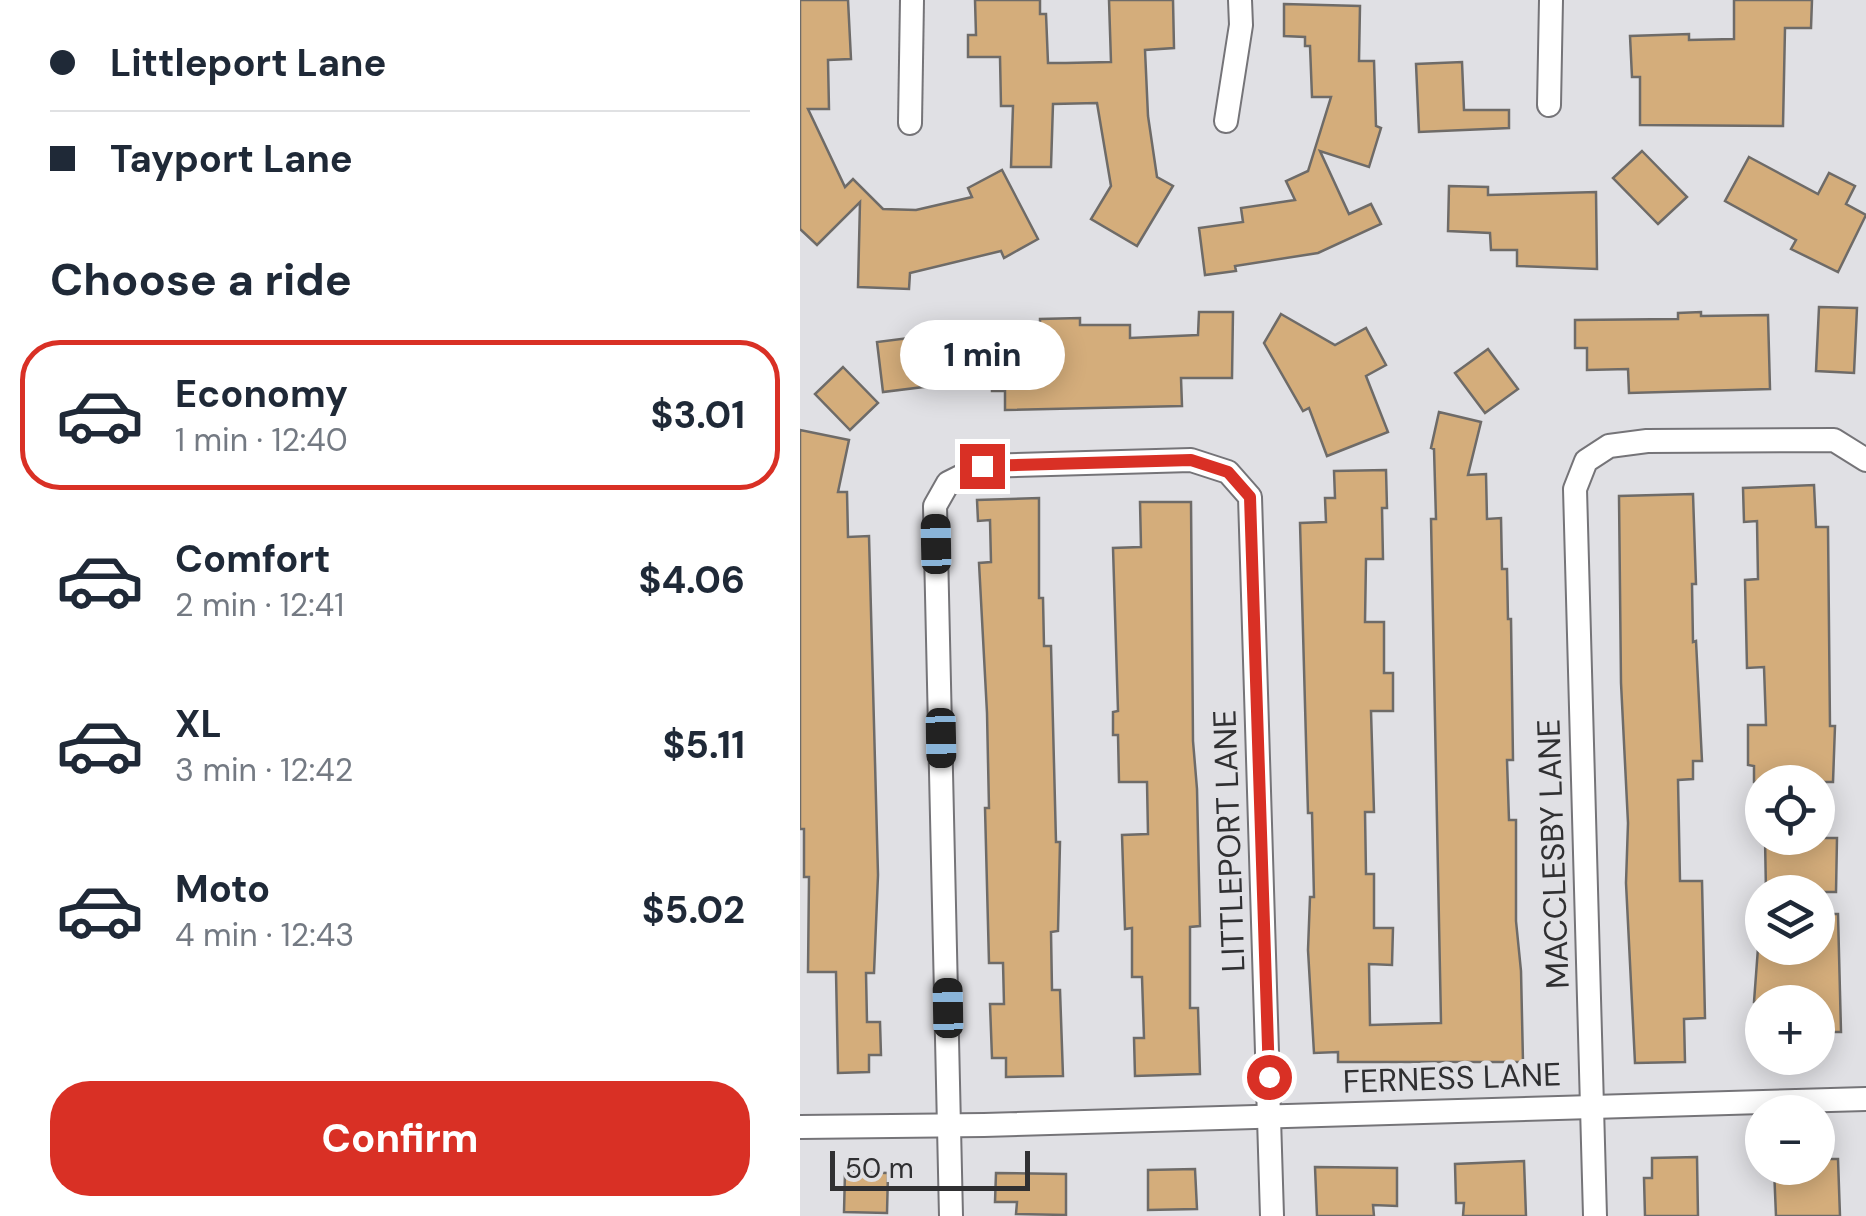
<!DOCTYPE html>
<meta charset="utf-8">
<style>
:root{--surface:#fff;--page:#f2f2f3;--text:#1f2937;--muted:#747a83;--line:#e0e1e3;--accent:#d93025}
body{margin:0;font-family:"DM Sans",sans-serif;background:var(--page);color:var(--text);height:100vh;display:flex;flex-direction:column;font-size:38px;white-space:nowrap}
*{box-sizing:border-box;margin:0}
p{font-size:32px;color:var(--muted)}
.icon{flex:none;width:55px;height:55px;fill:none;stroke:currentColor;stroke-width:2;stroke-linecap:round;stroke-linejoin:round}
.map{position:relative;flex:1;overflow:hidden}
.side{display:flex;flex-direction:column;background:var(--surface);width:800px}
.side>*{flex:none}
.top-card{display:grid;align-content:center;height:220px;padding:0 50px;background:var(--surface)}
.controls{position:absolute;left:945px;top:765px;display:grid;gap:20px}
.controls a{display:grid;place-items:center;width:90px;height:90px;border-radius:50%;background:var(--surface);box-shadow:0 5px 25px #0003;font-size:50px}
.scale{position:absolute;left:30px;bottom:25px;width:200px;box-sizing:border-box;padding-left:10px;border:5px solid #303032;border-top:0;font-size:28px;line-height:35px;white-space:nowrap;color:#303032;-webkit-text-stroke:8px #e0e0e4;paint-order:stroke}
.end{position:absolute;width:45px;height:45px;margin:-22px;border:12px solid #d93025;background:#fff;box-shadow:0 0 0 5px #fff}
.from{border-radius:50%}
.bubble{position:absolute;height:70px;border-radius:35px;background:var(--surface);box-shadow:0 5px 25px #0003;font-size:32px;font-weight:700;line-height:70px;text-align:center}
.car{position:absolute;width:30px;height:60px;margin:-30px -15px;border-radius:12px;box-shadow:0 0 8px 2px #0007;background:linear-gradient(#222 24%,#8ab4d8 0 40%,#222 0 76%,#8ab4d8 0 86%,#222 0)}
.top-card b{display:flex;align-items:center;gap:35px;height:95px;font-size:38px}
.top-card b+b{border-top:2px solid var(--line)}
.top-card i{width:25px;height:25px;background:var(--text)}
ul{padding:0;list-style:none}
li{display:flex;align-items:center;gap:30px;height:150px;margin:0 20px 15px;padding:0 30px;border:5px solid transparent;border-radius:40px}
li div{flex:1}
li b{display:block;font-size:38px}
li em{font-style:normal;font-weight:700}
li.current{border-color:var(--accent)}
li>.icon{width:90px;height:90px;stroke-width:1.5}
h2{padding:0 50px;font-size:45px;line-height:120px}
.button{display:flex;gap:20px;margin-top:auto;padding:20px 50px}
.button a{flex:1;height:115px;border-radius:40px;background:var(--accent);color:#fff;font-size:40px;font-weight:700;line-height:115px;text-align:center}
main{display:flex;flex:1;min-height:0}
.map>svg:first-child{display:block}
</style>
<main>
<section class="side">
<div class="top-card">
<b><i class="from"></i>Littleport Lane</b>
<b><i></i>Tayport Lane</b>
</div>
<h2>Choose a ride</h2>
<ul>
<li class="current"><svg class="icon" aria-label="car" viewBox="0 0 24 24"><path d="M5 17H2v-5l4-1 3-4h7l3 4 3 1v5h-3M9 17h6M6 11h13"/><circle cx="7" cy="17" r="2"/><circle cx="17" cy="17" r="2"/></svg><div><b>Economy</b><p>1 min · 12:40</p></div><em>$3.01</em></li>
<li><svg class="icon" aria-label="car" viewBox="0 0 24 24"><path d="M5 17H2v-5l4-1 3-4h7l3 4 3 1v5h-3M9 17h6M6 11h13"/><circle cx="7" cy="17" r="2"/><circle cx="17" cy="17" r="2"/></svg><div><b>Comfort</b><p>2 min · 12:41</p></div><em>$4.06</em></li>
<li><svg class="icon" aria-label="car" viewBox="0 0 24 24"><path d="M5 17H2v-5l4-1 3-4h7l3 4 3 1v5h-3M9 17h6M6 11h13"/><circle cx="7" cy="17" r="2"/><circle cx="17" cy="17" r="2"/></svg><div><b>XL</b><p>3 min · 12:42</p></div><em>$5.11</em></li>
<li><svg class="icon" aria-label="car" viewBox="0 0 24 24"><path d="M5 17H2v-5l4-1 3-4h7l3 4 3 1v5h-3M9 17h6M6 11h13"/><circle cx="7" cy="17" r="2"/><circle cx="17" cy="17" r="2"/></svg><div><b>Moto</b><p>4 min · 12:43</p></div><em>$5.02</em></li>
</ul>
<div class="button"><a>Confirm</a></div>
</section>
<div class="map">
<svg width="1066" height="1216" viewBox="0 0 1066 1216">
<rect width="100%" height="100%" fill="#e0e0e4"/>
<g fill="#d4ad7b" stroke="#6e6b68" stroke-width="2.5">
<path d="M 0,0 L 48,0 L 51,59 L 28,60 L 29,109 L 8,109 L 45,187 L 53,179 L 83,209 L 116,210 L 172,197 L 168,188 L 202,170 L 238,239 L 204,258 L 201,251 L 110,273 L 109,289 L 58,287 L 60,202 L 17,245 L 0,229 Z"/>
<path d="M 175,0 L 240,0 L 240,14 L 246,14 L 248,63 L 266,63 L 311,62 L 309,0 L 373,0 L 374,48 L 345,50 L 348,116 L 357,177 L 373,186 L 337,246 L 291,219 L 311,186 L 297,103 L 253,104 L 251,167 L 211,167 L 213,106 L 201,106 L 200,57 L 168,57 L 168,35 L 176,35 Z"/>
<path d="M 934,0 L 1012,0 L 1011,28 L 985,28 L 983,126 L 840,125 L 840,77 L 832,77 L 830,36 L 889,34 L 889,40 L 934,39 Z"/>
<path d="M 484,4 L 560,6 L 559,61 L 574,61 L 576,126 L 581,128 L 569,167 L 520,151 L 549,214 L 571,204 L 581,224 L 518,253 L 435,266 L 436,271 L 405,275 L 399,228 L 443,222 L 441,208 L 495,200 L 486,181 L 508,171 L 531,97 L 512,97 L 510,46 L 505,46 L 505,37 L 484,36 Z"/>
<path d="M 662,62 L 664,110 L 709,110 L 709,128 L 619,132 L 616,64 Z"/>
<path d="M 842,151 L 887,197 L 858,224 L 813,178 Z"/>
<path d="M 949,157 L 1018,194 L 1029,173 L 1055,186 L 1046,204 L 1066,215 L 1038,272 L 991,249 L 996,240 L 925,201 Z"/>
<path d="M 649,186 L 688,187 L 688,195 L 796,192 L 797,269 L 717,266 L 717,250 L 691,250 L 690,233 L 648,231 Z"/>
<path d="M 1019,307 L 1057,308 L 1054,373 L 1016,371 Z"/>
<path d="M 399,312 L 433,312 L 432,378 L 381,378 L 382,406 L 205,410 L 205,391 L 192,391 L 192,387 L 148,388 L 148,384 L 83,392 L 77,342 L 117,337 L 191,336 L 190,329 L 240,328 L 240,319 L 280,318 L 280,325 L 330,325 L 330,338 L 398,335 Z"/>
<path d="M 901,312 L 901,316 L 968,315 L 970,389 L 829,393 L 828,369 L 787,370 L 787,348 L 775,348 L 775,320 L 878,319 L 878,313 Z"/>
<path d="M 481,314 L 535,345 L 566,328 L 586,365 L 566,376 L 588,432 L 527,456 L 509,408 L 503,411 L 464,343 Z"/>
<path d="M 688,349 L 718,389 L 685,413 L 655,373 Z"/>
<path d="M 43,367 L 78,403 L 50,430 L 15,394 Z"/>
<path d="M 639,412 L 681,422 L 668,475 L 686,474 L 687,519 L 701,518 L 702,569 L 707,569 L 708,619 L 711,619 L 713,760 L 707,760 L 709,820 L 716,820 L 716,921 L 721,971 L 723,1062 L 538,1062 L 538,1052 L 514,1053 L 508,950 L 510,897 L 514,897 L 512,813 L 508,813 L 500,523 L 526,522 L 525,498 L 535,498 L 534,471 L 586,470 L 587,508 L 582,508 L 583,559 L 566,559 L 565,622 L 584,622 L 584,673 L 593,673 L 593,711 L 571,711 L 574,812 L 565,812 L 566,874 L 574,874 L 574,928 L 593,928 L 592,965 L 569,964 L 570,1025 L 641,1023 L 631,519 L 636,519 L 634,449 L 631,448 Z"/>
<path d="M 0,430 L 49,440 L 38,492 L 47,492 L 48,537 L 69,536 L 78,875 L 74,973 L 66,973 L 67,1022 L 80,1022 L 81,1055 L 69,1055 L 69,1072 L 38,1073 L 36,972 L 8,972 L 9,877 L 4,877 L 4,829 L 0,829 Z"/>
<path d="M 1014,485 L 1016,527 L 1028,527 L 1030,726 L 1035,726 L 1033,782 L 954,782 L 954,766 L 948,765 L 948,725 L 966,725 L 964,667 L 947,668 L 945,580 L 958,579 L 957,521 L 944,522 L 943,488 Z"/>
<path d="M 893,494 L 896,584 L 892,584 L 893,642 L 896,641 L 902,761 L 893,761 L 893,779 L 878,780 L 880,881 L 902,881 L 905,1018 L 884,1019 L 885,1062 L 835,1063 L 826,883 L 828,823 L 821,683 L 819,496 Z"/>
<path d="M 239,498 L 239,598 L 243,598 L 244,646 L 251,646 L 256,842 L 260,842 L 258,931 L 251,932 L 252,990 L 260,990 L 263,1076 L 206,1077 L 206,1058 L 192,1058 L 190,1004 L 204,1004 L 203,963 L 189,963 L 185,808 L 189,808 L 187,713 L 179,563 L 191,562 L 190,520 L 178,521 L 177,500 Z"/>
<path d="M 340,502 L 391,502 L 393,741 L 397,789 L 400,926 L 390,927 L 390,1008 L 398,1008 L 400,1074 L 335,1076 L 334,1038 L 344,1038 L 342,977 L 332,977 L 332,928 L 325,929 L 322,835 L 348,834 L 347,782 L 319,782 L 318,735 L 313,735 L 313,712 L 318,711 L 313,548 L 341,547 Z"/>
<path d="M 965,838 L 1037,838 L 1036,892 L 966,892 Z"/>
<path d="M 1018,914 L 1038,914 L 1041,1032 L 1018,1032 L 1018,1002 L 954,1002 L 958,948 L 1018,948 Z"/>
<path d="M 897,1157 L 898,1216 L 845,1216 L 844,1178 L 852,1178 L 852,1158 Z"/>
<path d="M 1018,1159 L 1038,1159 L 1040,1216 L 976,1216 L 974,1168 L 1018,1168 Z"/>
<path d="M 724,1161 L 726,1216 L 663,1216 L 664,1203 L 656,1203 L 655,1164 Z"/>
<path d="M 515,1167 L 597,1168 L 597,1206 L 573,1205 L 574,1216 L 517,1216 Z"/>
<path d="M 395,1169 L 397,1209 L 348,1210 L 348,1170 Z"/>
<path d="M 45,1172 L 88,1173 L 87,1213 L 44,1212 Z"/>
<path d="M 196,1173 L 266,1174 L 266,1215 L 216,1214 L 217,1202 L 195,1202 Z"/>
</g>
<g fill="none" stroke-linecap="round" stroke-linejoin="round">
<g stroke="#757478" stroke-width="26">
<g id="minor">
<path d="M 749,105 L 751,0"/>
<path d="M 426,121 L 441,25 L 440,0"/>
<path d="M 110,123 L 112,0"/>
<path d="M 0,1127 L 184,1125 L 1066,1099"/>
<path d="M 151,1216 L 135,506 L 148,483 L 182,466 L 391,460 L 428,472 L 450,497 L 472,1216"/>
<path d="M 795,1216 L 775,489 L 786,461 L 809,446 L 847,441 L 1034,440 L 1066,460"/>
</g>
</g>
<use href="#minor" stroke="#fff" stroke-width="22"/>
</g>
<g fill="none" stroke-linecap="round" stroke-linejoin="round">
<path stroke="#d93025" stroke-width="12" d="M 182,466 L 391,460 L 428,472 L 450,497 L 469,1077"/>
</g>
<g text-anchor="middle" stroke-width="10" stroke-linejoin="round" paint-order="stroke">
<g font-size="32" fill="#303032" stroke="#e0e0e4">
<text transform="translate(429 841) rotate(-92)" y="11">LITTLEPORT LANE</text>
<text transform="translate(753 854) rotate(-92)" y="11">MACCLESBY LANE</text>
<text transform="translate(652 1078) rotate(-2)" y="11">FERNESS LANE</text>
</g>
</g>
</svg>
<div class="controls">
<a><svg class="icon" aria-label="locate" viewBox="0 0 24 24"><circle cx="12" cy="12" r="6"/><path d="M12 2v4M12 18v4M2 12h4M18 12h4"/></svg></a>
<a><svg class="icon" aria-label="layers" viewBox="0 0 24 24"><path d="M12 4l9 5-9 5-9-5zM3 14l9 5 9-5"/></svg></a>
<a>+</a>
<a>−</a>
</div>
<div class="scale">50 m</div>
<i class="end from" style="left:469px;top:1077px"></i>
<i class="end" style="left:182px;top:466px"></i>
<div class="bubble" style="left:100px;top:320px;width:165px">1 min</div>
<i class="car" style="left:136px;top:544px;rotate:359deg"></i>
<i class="car" style="left:141px;top:738px;rotate:179deg"></i>
<i class="car" style="left:148px;top:1008px;rotate:359deg"></i>
</div>
</main>
